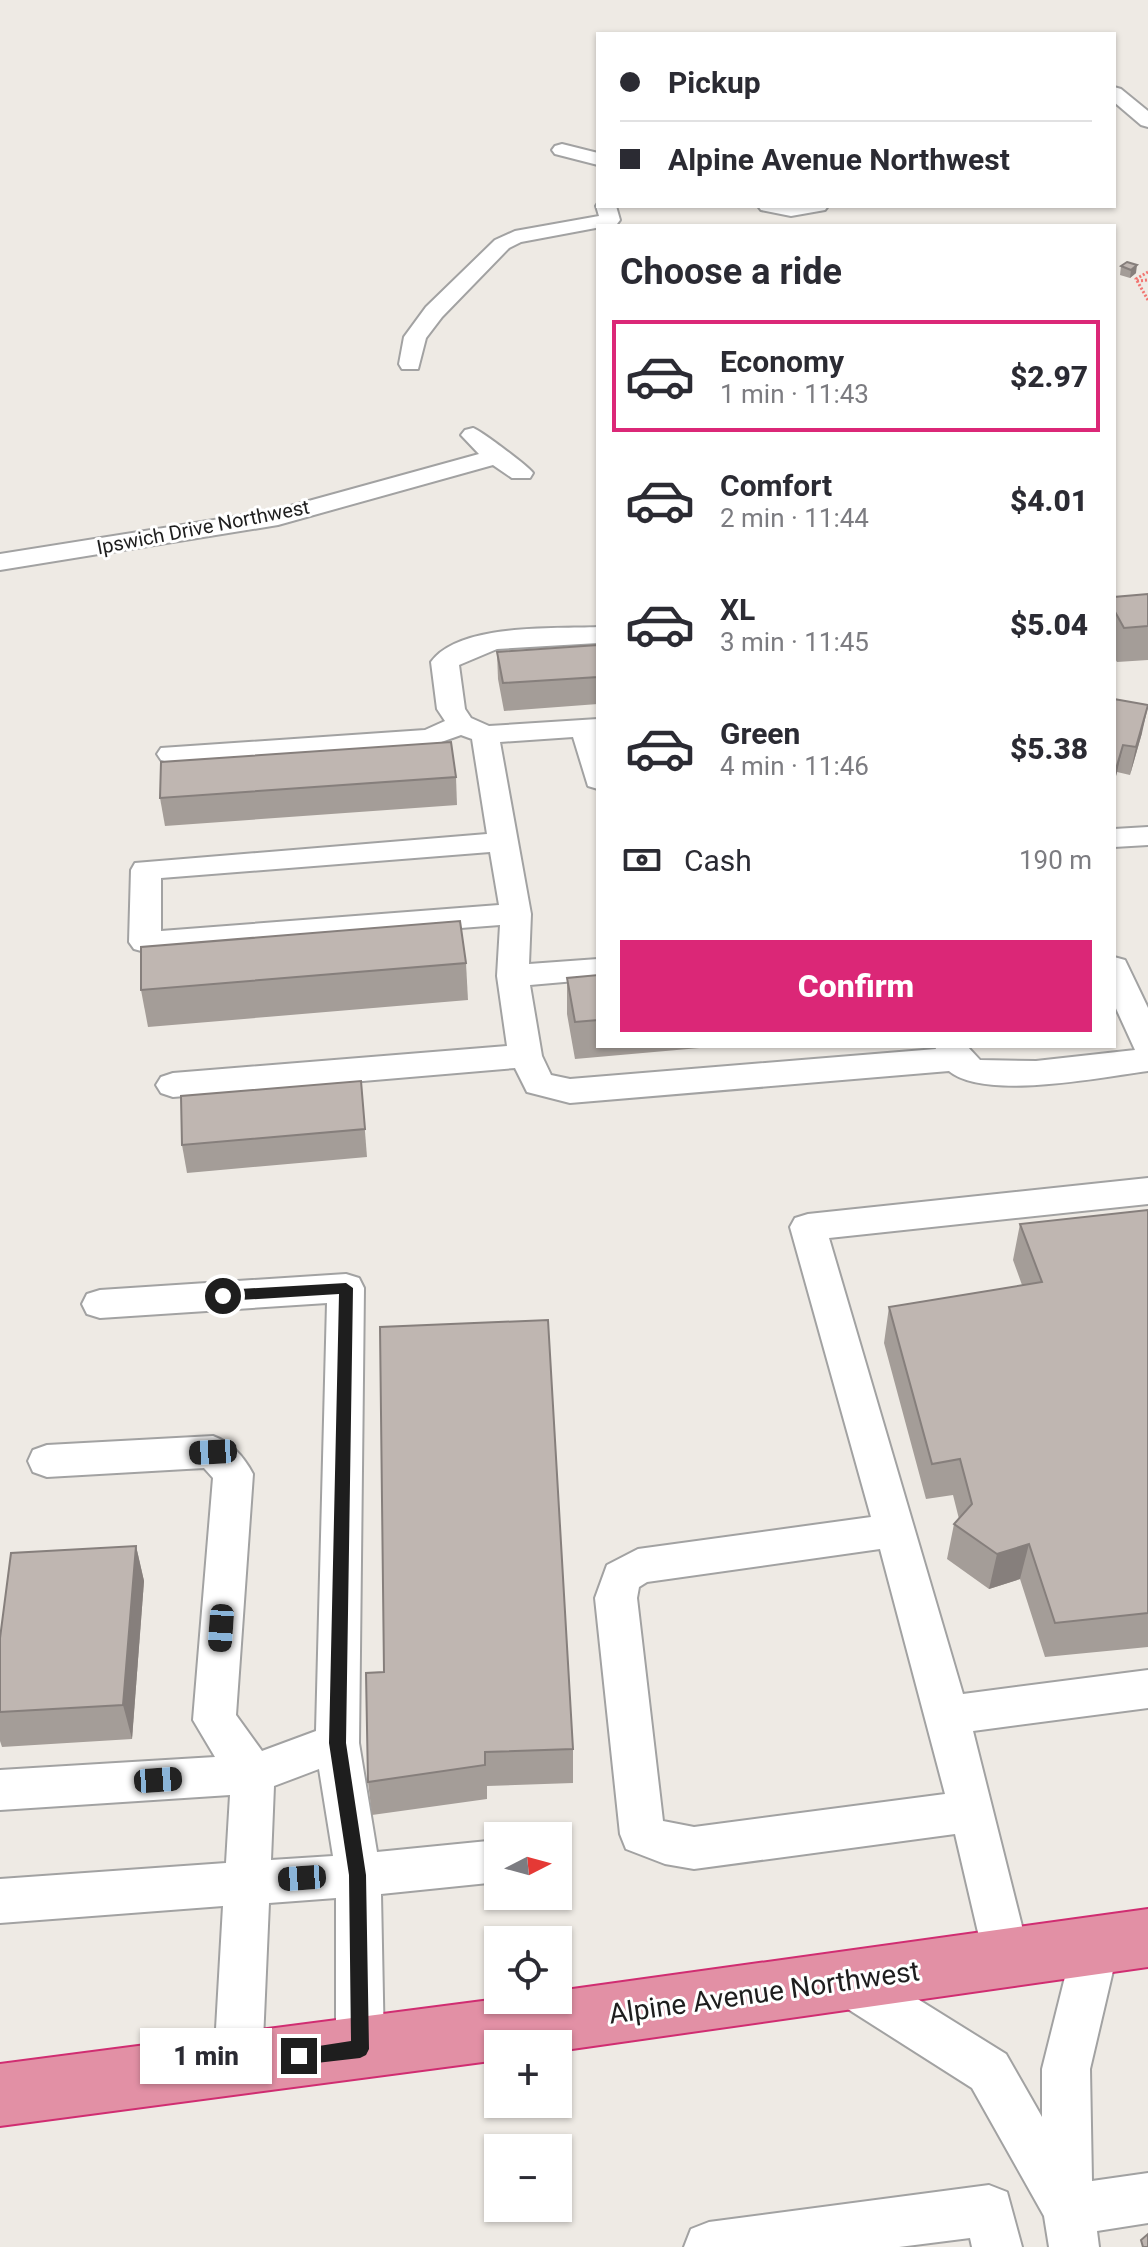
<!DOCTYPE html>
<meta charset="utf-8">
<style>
:root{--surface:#fff;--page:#f7f7f7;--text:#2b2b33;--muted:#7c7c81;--line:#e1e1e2;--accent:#db2777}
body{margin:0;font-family:Roboto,sans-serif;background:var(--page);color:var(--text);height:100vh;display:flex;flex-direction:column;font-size:30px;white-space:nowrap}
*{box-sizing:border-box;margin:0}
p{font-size:26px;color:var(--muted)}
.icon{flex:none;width:44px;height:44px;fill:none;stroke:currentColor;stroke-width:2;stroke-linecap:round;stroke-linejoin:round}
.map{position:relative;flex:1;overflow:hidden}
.drawer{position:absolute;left:596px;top:224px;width:520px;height:824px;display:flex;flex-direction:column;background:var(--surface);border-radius:0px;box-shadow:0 2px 6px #0004}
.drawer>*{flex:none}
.hud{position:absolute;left:596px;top:32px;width:520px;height:176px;border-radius:0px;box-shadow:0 2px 6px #0004;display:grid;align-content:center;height:176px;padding:0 24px;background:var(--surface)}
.needle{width:52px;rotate:84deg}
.controls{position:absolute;left:484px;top:1822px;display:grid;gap:16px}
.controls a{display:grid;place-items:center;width:88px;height:88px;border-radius:0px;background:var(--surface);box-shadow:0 2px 6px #0004;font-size:40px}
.end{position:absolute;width:36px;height:36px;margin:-18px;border:10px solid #1e1e1e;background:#fff;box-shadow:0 0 0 4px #fff}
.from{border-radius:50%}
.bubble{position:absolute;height:56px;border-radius:0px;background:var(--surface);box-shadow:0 2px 6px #0004;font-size:26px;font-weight:800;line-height:56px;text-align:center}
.car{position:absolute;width:24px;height:48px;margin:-24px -12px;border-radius:10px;box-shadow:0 0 6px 2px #0007;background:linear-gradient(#222 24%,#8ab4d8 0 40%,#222 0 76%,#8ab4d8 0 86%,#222 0)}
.hud b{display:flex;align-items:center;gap:28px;height:76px;font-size:30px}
.hud b+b{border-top:2px solid var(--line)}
.hud i{width:20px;height:20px;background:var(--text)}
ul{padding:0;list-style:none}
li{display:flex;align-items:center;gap:24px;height:112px;margin:0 16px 12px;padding:0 8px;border:4px solid transparent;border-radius:0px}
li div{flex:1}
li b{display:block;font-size:30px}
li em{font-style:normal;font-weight:800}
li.active{border-color:var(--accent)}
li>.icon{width:72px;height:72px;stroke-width:1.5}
h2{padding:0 24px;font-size:36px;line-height:96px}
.pay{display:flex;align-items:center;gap:20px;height:88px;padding:0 24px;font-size:30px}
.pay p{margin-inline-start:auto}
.cta{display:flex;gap:16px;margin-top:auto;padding:16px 24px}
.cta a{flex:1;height:92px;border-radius:0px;background:var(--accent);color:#fff;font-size:32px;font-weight:800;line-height:92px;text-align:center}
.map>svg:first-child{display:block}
</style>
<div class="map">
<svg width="1148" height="2247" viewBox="0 0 1148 2247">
<rect width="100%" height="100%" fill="#eeeae4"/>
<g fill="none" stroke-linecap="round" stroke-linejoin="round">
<g stroke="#a2a2a2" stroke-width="4">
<g id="minor">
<path d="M 1114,87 L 1121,89 L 1148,111 L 1148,127 L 1141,125 L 1114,102 Z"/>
<path d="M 562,144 L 598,153 L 598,165 L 555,154 L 552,150 L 555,146 Z"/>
<path d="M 598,203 L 598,206 L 616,206 L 620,220 L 617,224 L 521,242 L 509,248 L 442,317 L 426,338 L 418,369 L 402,369 L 399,364 L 404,337 L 426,307 L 495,240 L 515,231 L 599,216 L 596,206 Z"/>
<path d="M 758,206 L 828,206 L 825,210 L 791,216 L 761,210 Z"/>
<path d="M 473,428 C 480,430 528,466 533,473 L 530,478 L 512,478 L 493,465 L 278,525 L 0,570 L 0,554 L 276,510 L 479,454 L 461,435 L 465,430 Z"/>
<path d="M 598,627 L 598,643 L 497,649 L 459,665 L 465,709 L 471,718 L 489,726 L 598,719 L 598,789 L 588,786 L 573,737 L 500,742 L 531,914 L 529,964 L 598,959 L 598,979 L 530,985 L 542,1056 L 551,1075 L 570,1079 L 936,1049 L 935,1046 L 967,1046 L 980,1060 L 1036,1061 L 1135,1050 L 1114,1004 L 1114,957 L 1125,960 L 1148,1008 L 1148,1071 C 1102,1077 985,1101 949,1071 L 570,1103 L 527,1092 L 515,1068 L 173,1097 L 161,1093 L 156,1085 L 161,1077 L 173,1073 L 507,1046 L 497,976 L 500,925 L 145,952 L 134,949 L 129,942 L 131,870 L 135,863 L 487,834 L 472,739 L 461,735 L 430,746 L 171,763 L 161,760 L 157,754 L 161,748 L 425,730 L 445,721 L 437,709 L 431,662 C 459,623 555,629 598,627 ZM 490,852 L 499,905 L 161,931 L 161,878 Z"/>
<path d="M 1148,827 L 1148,845 L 1114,847 L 1114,829 Z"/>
<path d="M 1148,1178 L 1148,1204 L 829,1238 L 963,1694 L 1148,1670 L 1148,1708 L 973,1731 L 1030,1958 L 1023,1974 L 1007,1980 L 991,1974 L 984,1958 L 955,1834 L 694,1869 L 665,1864 L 626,1849 L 620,1834 L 595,1598 L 607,1565 L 638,1549 L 871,1517 L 790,1227 L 795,1218 L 808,1214 ZM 880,1549 L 945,1794 L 694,1827 L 663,1821 L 637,1598 L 639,1587 L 647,1582 Z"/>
<path d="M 346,1274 L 359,1278 L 364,1288 L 359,1743 L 377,1852 L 498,1840 L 498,1882 L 381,1894 L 384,2049 L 377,2066 L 360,2073 L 343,2066 L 336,2049 L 336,1898 L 269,1903 L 262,2064 L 255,2081 L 238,2088 L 221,2081 L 214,2064 L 223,1906 L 0,1923 L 0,1879 L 226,1863 L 230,1795 L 0,1810 L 0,1770 L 215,1757 L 193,1720 L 213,1478 L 204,1468 L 47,1477 L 33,1472 L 28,1461 L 33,1450 L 47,1445 L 213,1436 C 232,1443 244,1457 253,1474 L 236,1715 L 262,1751 L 316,1731 L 327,1303 L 100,1318 L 87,1314 L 82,1304 L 87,1294 L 100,1290 ZM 319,1769 L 333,1856 L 271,1860 L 274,1786 Z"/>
<path d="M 1096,1923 L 1112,1929 L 1119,1945 L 1090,2069 L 1092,2181 L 1148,2173 L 1148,2223 L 1097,2231 L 1099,2247 L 1049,2247 L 1044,2216 L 972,2088 L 829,1997 L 823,1981 L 829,1965 L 846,1958 L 863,1965 L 1006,2054 L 1042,2117 L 1042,2069 L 1073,1945 L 1080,1929 Z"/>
<path d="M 989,2185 L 1007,2192 L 1022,2247 L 972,2247 L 970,2238 L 899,2247 L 684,2247 L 691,2229 L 709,2222 Z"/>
</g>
</g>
<g stroke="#d02d71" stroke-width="4">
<path id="highway" d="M 1148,1909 L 1148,1967 L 558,2051 L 558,2044 L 498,2044 L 498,2060 L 0,2126 L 0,2064 L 498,1999 L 558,2000 L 558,1991 Z"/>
</g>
<g stroke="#f27571" stroke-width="3" stroke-dasharray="2 2" stroke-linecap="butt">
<path d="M 1148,272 L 1136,279 L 1148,300"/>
<path d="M 1137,281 L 1148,280"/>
</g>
<use href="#minor" fill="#fff" fill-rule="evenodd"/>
<use href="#highway" fill="#e290a5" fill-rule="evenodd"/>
</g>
<g fill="#a49d98">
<path d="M 1127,262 L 1136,273 L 1130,278 L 1120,275 L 1121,266 Z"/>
<path d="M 1148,594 L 1148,660 L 1117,662 L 1114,657 L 1114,597 Z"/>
<path d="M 598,645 L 598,704 L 504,711 L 498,679 L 497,652 Z"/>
<path d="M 1114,699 L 1142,733 L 1130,775 L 1117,772 L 1114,784 Z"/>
<path d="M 456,777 L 457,805 L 165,826 L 160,798 Z"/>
<path d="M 466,963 L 468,1000 L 148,1027 L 141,990 Z"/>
<path d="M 598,975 L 598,1046 L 722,1046 L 575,1059 L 567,1014 L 567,978 Z"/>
<path d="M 361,1081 L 367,1157 L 187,1173 L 182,1145 Z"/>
<path d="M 1148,1210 L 1148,1647 L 1045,1657 L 1020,1579 L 989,1589 L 947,1559 L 954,1524 L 959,1519 L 953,1495 L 926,1499 L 884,1343 L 889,1307 L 1022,1285 L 1013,1260 L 1020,1224 Z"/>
<path d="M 136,1546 L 144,1581 L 132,1739 L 2,1747 L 0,1741 L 0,1638 Z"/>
<path d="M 384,1672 L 573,1749 L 573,1783 L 487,1786 L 487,1799 L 372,1815 L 368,1782 Z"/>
</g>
<g fill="#867f7c">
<path d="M 1137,265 L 1136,273 L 1130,278 L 1131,270 Z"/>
<path d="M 1148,706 L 1142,733 L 1130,775 L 1136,747 Z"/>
<path d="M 1123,745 L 1117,772 L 1114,784 L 1114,776 Z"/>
<path d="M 1029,1544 L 1020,1579 L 989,1589 L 997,1554 Z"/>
<path d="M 136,1546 L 144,1581 L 132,1739 L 123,1705 Z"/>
</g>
<g fill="#bfb6b1" stroke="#867f7c" stroke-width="2">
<path d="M 1127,262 L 1137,265 L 1131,270 L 1121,266 Z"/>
<path d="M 1148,594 L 1148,626 L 1124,628 L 1114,610 L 1114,597 Z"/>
<path d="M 598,645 L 598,677 L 503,683 L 497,652 Z"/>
<path d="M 1114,699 L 1148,705 L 1136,747 L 1123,745 L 1114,776 Z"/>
<path d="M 451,742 L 456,777 L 160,798 L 161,762 Z"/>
<path d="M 460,921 L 466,963 L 141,990 L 141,947 Z"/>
<path d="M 598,975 L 598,1020 L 575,1022 L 567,978 Z"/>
<path d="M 361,1081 L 365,1129 L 182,1145 L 181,1096 Z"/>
<path d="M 1148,1210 L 1148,1613 L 1055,1623 L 1029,1544 L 997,1554 L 954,1524 L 972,1504 L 960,1459 L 932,1464 L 889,1307 L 1042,1282 L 1020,1224 Z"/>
<path d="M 548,1320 L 573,1749 L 485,1752 L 485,1765 L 368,1782 L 366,1673 L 384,1672 L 380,1327 Z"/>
<path d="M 136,1546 L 123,1705 L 0,1712 L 0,1638 L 11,1553 Z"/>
<path d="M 1148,2234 L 1148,2247 L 1143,2247 L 1141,2240 Z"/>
</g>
<path fill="#1e1e1e" d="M 346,1283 L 353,1288 L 346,1743 L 366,1875 L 369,2049 L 366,2055 L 360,2058 L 299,2065 L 293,2063 L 290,2056 L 293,2050 L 351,2041 L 349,1875 L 329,1743 L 339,1294 L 223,1301 L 216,1296 L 223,1290 Z"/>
<g text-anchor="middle" stroke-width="6" stroke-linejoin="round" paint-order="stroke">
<g font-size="20" fill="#1e1e1e" stroke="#fff">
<text transform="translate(203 527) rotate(-11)" y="7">Ipswich Drive Northwest</text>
</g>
<g font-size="28" fill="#1e1e1e" stroke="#fff">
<text transform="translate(764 1992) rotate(-8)" y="10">Alpine Avenue Northwest</text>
</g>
</g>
</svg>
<div class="controls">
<a><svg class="needle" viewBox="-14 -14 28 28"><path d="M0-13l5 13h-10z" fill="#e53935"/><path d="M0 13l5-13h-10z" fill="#7c7c81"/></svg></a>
<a><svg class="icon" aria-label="locate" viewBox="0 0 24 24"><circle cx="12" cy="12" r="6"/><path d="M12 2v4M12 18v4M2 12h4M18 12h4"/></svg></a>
<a>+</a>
<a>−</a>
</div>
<i class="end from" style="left:223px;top:1296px"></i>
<i class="end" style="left:299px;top:2056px"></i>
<div class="bubble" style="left:140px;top:2028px;width:132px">1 min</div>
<i class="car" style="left:213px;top:1452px;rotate:267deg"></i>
<i class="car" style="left:221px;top:1628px;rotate:184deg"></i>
<i class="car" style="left:158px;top:1780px;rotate:86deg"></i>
<i class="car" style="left:302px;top:1878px;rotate:266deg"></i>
<div class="hud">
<b><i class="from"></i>Pickup</b>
<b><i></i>Alpine Avenue Northwest</b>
</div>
<section class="drawer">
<h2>Choose a ride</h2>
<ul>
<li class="active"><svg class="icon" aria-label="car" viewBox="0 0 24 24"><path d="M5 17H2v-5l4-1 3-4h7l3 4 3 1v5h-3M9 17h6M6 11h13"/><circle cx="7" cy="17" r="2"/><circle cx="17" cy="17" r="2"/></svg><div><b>Economy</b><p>1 min · 11:43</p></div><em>$2.97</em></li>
<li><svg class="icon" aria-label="car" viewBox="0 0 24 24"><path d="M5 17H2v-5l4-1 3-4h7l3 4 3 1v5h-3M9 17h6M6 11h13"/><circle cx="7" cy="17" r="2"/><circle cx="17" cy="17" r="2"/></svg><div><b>Comfort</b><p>2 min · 11:44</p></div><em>$4.01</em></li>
<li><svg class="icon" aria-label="car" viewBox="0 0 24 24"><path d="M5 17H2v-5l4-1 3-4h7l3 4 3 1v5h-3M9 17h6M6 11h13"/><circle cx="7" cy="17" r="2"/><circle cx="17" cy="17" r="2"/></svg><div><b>XL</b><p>3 min · 11:45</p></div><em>$5.04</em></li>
<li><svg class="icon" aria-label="car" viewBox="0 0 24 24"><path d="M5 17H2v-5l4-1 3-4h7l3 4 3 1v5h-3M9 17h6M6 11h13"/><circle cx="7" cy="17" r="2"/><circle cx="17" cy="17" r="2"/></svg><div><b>Green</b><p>4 min · 11:46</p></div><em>$5.38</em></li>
</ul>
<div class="pay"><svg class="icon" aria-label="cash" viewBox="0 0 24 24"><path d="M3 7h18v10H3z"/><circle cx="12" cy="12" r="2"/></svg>Cash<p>190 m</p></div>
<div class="cta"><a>Confirm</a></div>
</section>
</div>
